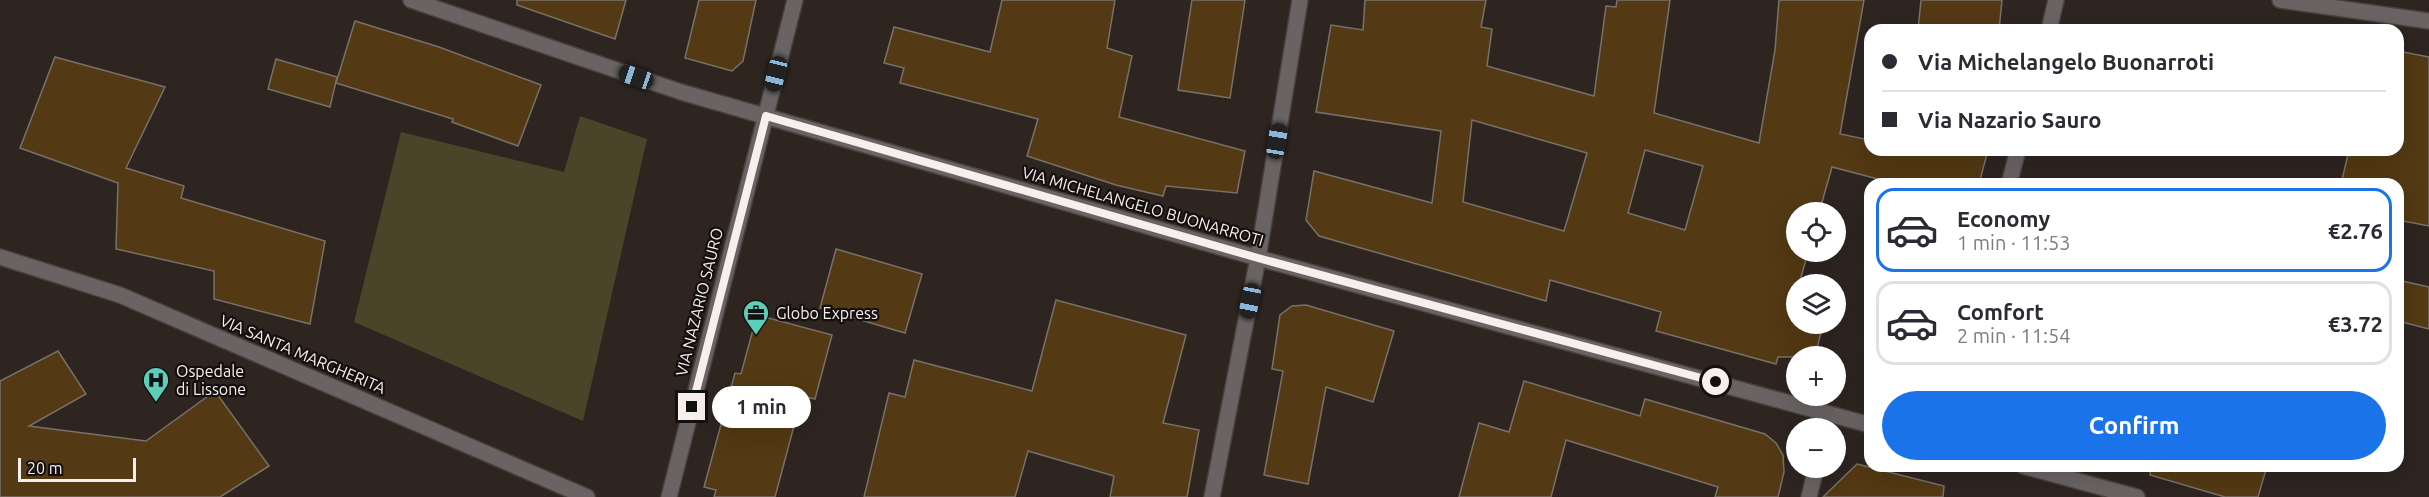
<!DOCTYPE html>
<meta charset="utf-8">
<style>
:root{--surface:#fff;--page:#f2f2f3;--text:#2b2b33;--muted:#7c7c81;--line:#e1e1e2;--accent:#1a73e8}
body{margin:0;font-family:Ubuntu,sans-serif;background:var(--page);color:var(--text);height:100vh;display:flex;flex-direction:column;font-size:22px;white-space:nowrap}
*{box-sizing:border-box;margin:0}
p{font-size:20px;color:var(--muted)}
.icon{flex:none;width:33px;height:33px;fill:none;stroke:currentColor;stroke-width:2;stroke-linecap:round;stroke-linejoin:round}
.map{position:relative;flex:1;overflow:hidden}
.details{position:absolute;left:1864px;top:178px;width:540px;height:294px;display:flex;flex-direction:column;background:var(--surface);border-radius:18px;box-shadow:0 6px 24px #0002}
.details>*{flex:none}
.banner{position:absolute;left:1864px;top:24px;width:540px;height:132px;border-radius:18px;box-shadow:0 6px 24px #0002;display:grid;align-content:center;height:132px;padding:0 18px;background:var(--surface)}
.buttons{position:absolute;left:1786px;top:202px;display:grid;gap:12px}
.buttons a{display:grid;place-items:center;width:60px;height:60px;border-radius:50%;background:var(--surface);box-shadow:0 6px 24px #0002;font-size:30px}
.scale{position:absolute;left:18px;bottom:15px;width:118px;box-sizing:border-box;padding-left:6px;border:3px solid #f6efed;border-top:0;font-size:16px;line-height:21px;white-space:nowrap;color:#f6efed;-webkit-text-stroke:4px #130f0e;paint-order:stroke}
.end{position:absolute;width:27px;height:27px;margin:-14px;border:8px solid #f6efed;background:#111;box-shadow:0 0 0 3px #111}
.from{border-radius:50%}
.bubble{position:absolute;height:42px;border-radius:21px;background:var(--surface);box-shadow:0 6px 24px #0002;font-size:20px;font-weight:600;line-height:42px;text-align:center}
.car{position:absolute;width:18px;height:36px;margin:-18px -9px;border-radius:8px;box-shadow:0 0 4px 2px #0007;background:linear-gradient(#222 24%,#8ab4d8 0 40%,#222 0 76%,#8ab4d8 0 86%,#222 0)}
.banner b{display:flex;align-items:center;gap:21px;height:57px;font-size:22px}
.banner b+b{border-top:2px solid var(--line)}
.banner i{width:15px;height:15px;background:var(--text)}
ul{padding:10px 0 0;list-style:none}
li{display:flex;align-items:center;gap:18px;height:84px;margin:0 12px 9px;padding:0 6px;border:3px solid var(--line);border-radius:18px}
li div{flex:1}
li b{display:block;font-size:22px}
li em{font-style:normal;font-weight:600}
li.on{border-color:var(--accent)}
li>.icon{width:54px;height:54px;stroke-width:1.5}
.button{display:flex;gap:12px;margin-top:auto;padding:12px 18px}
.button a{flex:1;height:69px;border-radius:36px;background:var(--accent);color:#fff;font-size:24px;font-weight:600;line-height:69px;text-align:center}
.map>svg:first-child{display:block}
</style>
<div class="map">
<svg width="2429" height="497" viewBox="0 0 2429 497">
<rect width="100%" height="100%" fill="#2e2521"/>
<path fill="#4a4529" d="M 580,116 L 647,139 L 583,421 L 354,322 L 401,132 L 564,172 Z"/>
<g fill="#533914" stroke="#787169" stroke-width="1.5" fill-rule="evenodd">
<path d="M 517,0 L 626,0 L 615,39 L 517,5 Z"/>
<path d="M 699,0 L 756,0 L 743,61 L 732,71 L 685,58 Z"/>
<path d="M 1002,0 L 1115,0 L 1107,48 L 1132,56 L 1119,117 L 1245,151 L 1237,193 L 1166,186 L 1163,196 L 1116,185 L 1027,156 L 1038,119 L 900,83 L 904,68 L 884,63 L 894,27 L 990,52 Z"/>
<path d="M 1192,0 L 1245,0 L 1230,98 L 1178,90 Z"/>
<path d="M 1365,0 L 1486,0 L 1481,27 L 1492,29 L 1487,66 L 1594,96 L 1606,6 L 1616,7 L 1617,0 L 1670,0 L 1654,113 L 1759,143 L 1775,50 L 1779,0 L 1864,0 L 1840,134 L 1870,140 L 1870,150 L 1988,150 L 1979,184 L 1897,184 L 1832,167 L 1819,213 L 1797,213 L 1797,252 L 1808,252 L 1795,299 L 1797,299 L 1797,324 L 1823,324 L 1815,357 L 1778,357 L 1776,364 L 1656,331 L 1661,312 L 1550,280 L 1546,301 L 1319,236 L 1306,220 L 1314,171 L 1432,203 L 1441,131 L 1316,112 L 1331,25 L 1363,30 ZM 1472,120 L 1587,153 L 1564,231 L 1463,202 ZM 1645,150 L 1703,166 L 1685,230 L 1628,213 Z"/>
<path d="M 1921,0 L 2002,0 L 1999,30 L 1918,30 Z"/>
<path d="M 355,21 L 439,47 L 541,85 L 518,146 L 452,122 L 453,119 L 336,83 Z"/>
<path d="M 2398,51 L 2429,57 L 2429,226 L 2398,220 L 2398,184 L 2341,184 L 2349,150 L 2398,150 Z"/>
<path d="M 55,57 L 165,87 L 126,168 L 184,186 L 181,198 L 325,241 L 310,324 L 214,299 L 214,271 L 116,249 L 118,183 L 20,148 Z"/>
<path d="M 276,59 L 337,77 L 330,107 L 268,89 Z"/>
<path d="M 836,249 L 922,274 L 905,333 L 820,308 Z"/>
<path d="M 2398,280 L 2429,287 L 2429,329 L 2398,321 Z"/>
<path d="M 1056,300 L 1186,335 L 1163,423 L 1199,430 L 1187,497 L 1110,497 L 1114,476 L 1028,451 L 1015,497 L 864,497 L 889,393 L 905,397 L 914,360 L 1032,391 Z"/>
<path d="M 1306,305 L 1394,331 L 1373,402 L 1326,387 L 1308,484 L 1264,475 L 1283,371 L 1272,369 L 1280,315 L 1292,306 Z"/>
<path d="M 757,315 L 832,335 L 815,399 L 802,396 L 775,497 L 714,497 L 716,490 L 704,487 L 735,373 L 741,374 Z"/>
<path d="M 58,351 L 86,394 L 29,426 L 146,441 L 215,391 L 269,466 L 220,497 L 0,497 L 0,381 Z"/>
<path d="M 1524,381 L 1640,416 L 1645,399 L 1765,434 L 1776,443 L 1783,455 L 1784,472 L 1778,497 L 1715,497 L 1718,487 L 1566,440 L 1551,497 L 1459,497 L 1479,423 L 1509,432 Z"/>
<path d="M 1857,464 L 1944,486 L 1943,497 L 1823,497 Z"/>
<path d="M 2151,466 L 2267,466 L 2258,497 L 2225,497 L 2150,475 Z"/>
</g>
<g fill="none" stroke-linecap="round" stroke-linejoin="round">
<g stroke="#4a413e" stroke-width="18">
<g id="minor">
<path d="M 411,0 L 681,92 L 1258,258 L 1870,425"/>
<path d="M 2280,0 L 2429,21"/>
<path d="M 2049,30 L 2056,0"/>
<path d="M 2009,184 L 2018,150"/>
<path d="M 0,257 L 120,295 L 587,497"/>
<path d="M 2023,466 L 2137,497"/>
<path d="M 669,497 L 795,0"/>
<path d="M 1212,497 L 1258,258 L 1300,0"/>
<path d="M 1809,497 L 1816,468"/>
</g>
</g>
<use href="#minor" stroke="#696463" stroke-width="15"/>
</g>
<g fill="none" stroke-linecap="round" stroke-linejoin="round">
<path stroke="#f6efed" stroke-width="8" d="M 692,407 L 766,116 L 1258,258 L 1716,382"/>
</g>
<defs>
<g id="office-pin" transform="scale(1.35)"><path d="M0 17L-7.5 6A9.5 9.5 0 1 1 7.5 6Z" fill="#5dceb9" stroke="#130f0e"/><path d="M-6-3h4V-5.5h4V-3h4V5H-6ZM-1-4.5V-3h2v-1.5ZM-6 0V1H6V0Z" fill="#111"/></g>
<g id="hospital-pin" transform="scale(1.35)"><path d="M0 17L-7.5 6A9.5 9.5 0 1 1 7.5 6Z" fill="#5dceb9" stroke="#130f0e"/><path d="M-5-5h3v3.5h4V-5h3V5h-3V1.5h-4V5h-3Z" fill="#111"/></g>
</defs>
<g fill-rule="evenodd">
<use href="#office-pin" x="756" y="313"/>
<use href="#hospital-pin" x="156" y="380"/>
</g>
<g text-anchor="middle" stroke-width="4.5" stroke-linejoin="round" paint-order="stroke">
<g font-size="16" fill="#f6efed" stroke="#130f0e">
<text transform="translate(1143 206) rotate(16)" y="6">VIA MICHELANGELO BUONARROTI</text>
<text transform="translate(699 302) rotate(-76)" y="6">VIA NAZARIO SAURO</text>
<text transform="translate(303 354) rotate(23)" y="6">VIA SANTA MARGHERITA</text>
</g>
<g font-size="16" fill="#f6efed" stroke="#130f0e" text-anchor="start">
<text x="776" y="319">Globo Express</text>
<text x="176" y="377">Ospedale<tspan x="176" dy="18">di Lissone</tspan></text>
</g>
</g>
</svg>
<div class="buttons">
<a><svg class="icon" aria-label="locate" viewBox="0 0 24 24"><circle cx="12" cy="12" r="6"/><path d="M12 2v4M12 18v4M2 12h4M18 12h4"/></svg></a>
<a><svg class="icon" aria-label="layers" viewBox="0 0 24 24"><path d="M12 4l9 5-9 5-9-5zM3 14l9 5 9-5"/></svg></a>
<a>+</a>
<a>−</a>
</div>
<div class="scale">20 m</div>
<i class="end from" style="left:1716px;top:382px"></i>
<i class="end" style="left:692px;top:407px"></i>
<div class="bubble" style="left:712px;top:386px;width:99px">1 min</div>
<i class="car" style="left:776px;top:74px;rotate:194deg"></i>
<i class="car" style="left:636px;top:77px;rotate:289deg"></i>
<i class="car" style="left:1277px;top:141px;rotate:9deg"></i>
<i class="car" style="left:1250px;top:301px;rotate:191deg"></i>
<div class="banner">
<b><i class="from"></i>Via Michelangelo Buonarroti</b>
<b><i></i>Via Nazario Sauro</b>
</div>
<section class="details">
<ul>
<li class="on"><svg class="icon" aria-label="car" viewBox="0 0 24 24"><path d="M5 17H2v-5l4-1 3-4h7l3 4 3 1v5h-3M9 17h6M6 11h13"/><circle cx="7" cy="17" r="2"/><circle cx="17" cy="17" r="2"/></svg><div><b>Economy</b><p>1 min · 11:53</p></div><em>€2.76</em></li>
<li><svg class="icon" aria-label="car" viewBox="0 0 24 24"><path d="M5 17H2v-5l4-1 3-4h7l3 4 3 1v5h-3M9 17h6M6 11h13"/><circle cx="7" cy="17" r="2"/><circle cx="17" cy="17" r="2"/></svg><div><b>Comfort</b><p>2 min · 11:54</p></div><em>€3.72</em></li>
</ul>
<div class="button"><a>Confirm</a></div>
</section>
</div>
